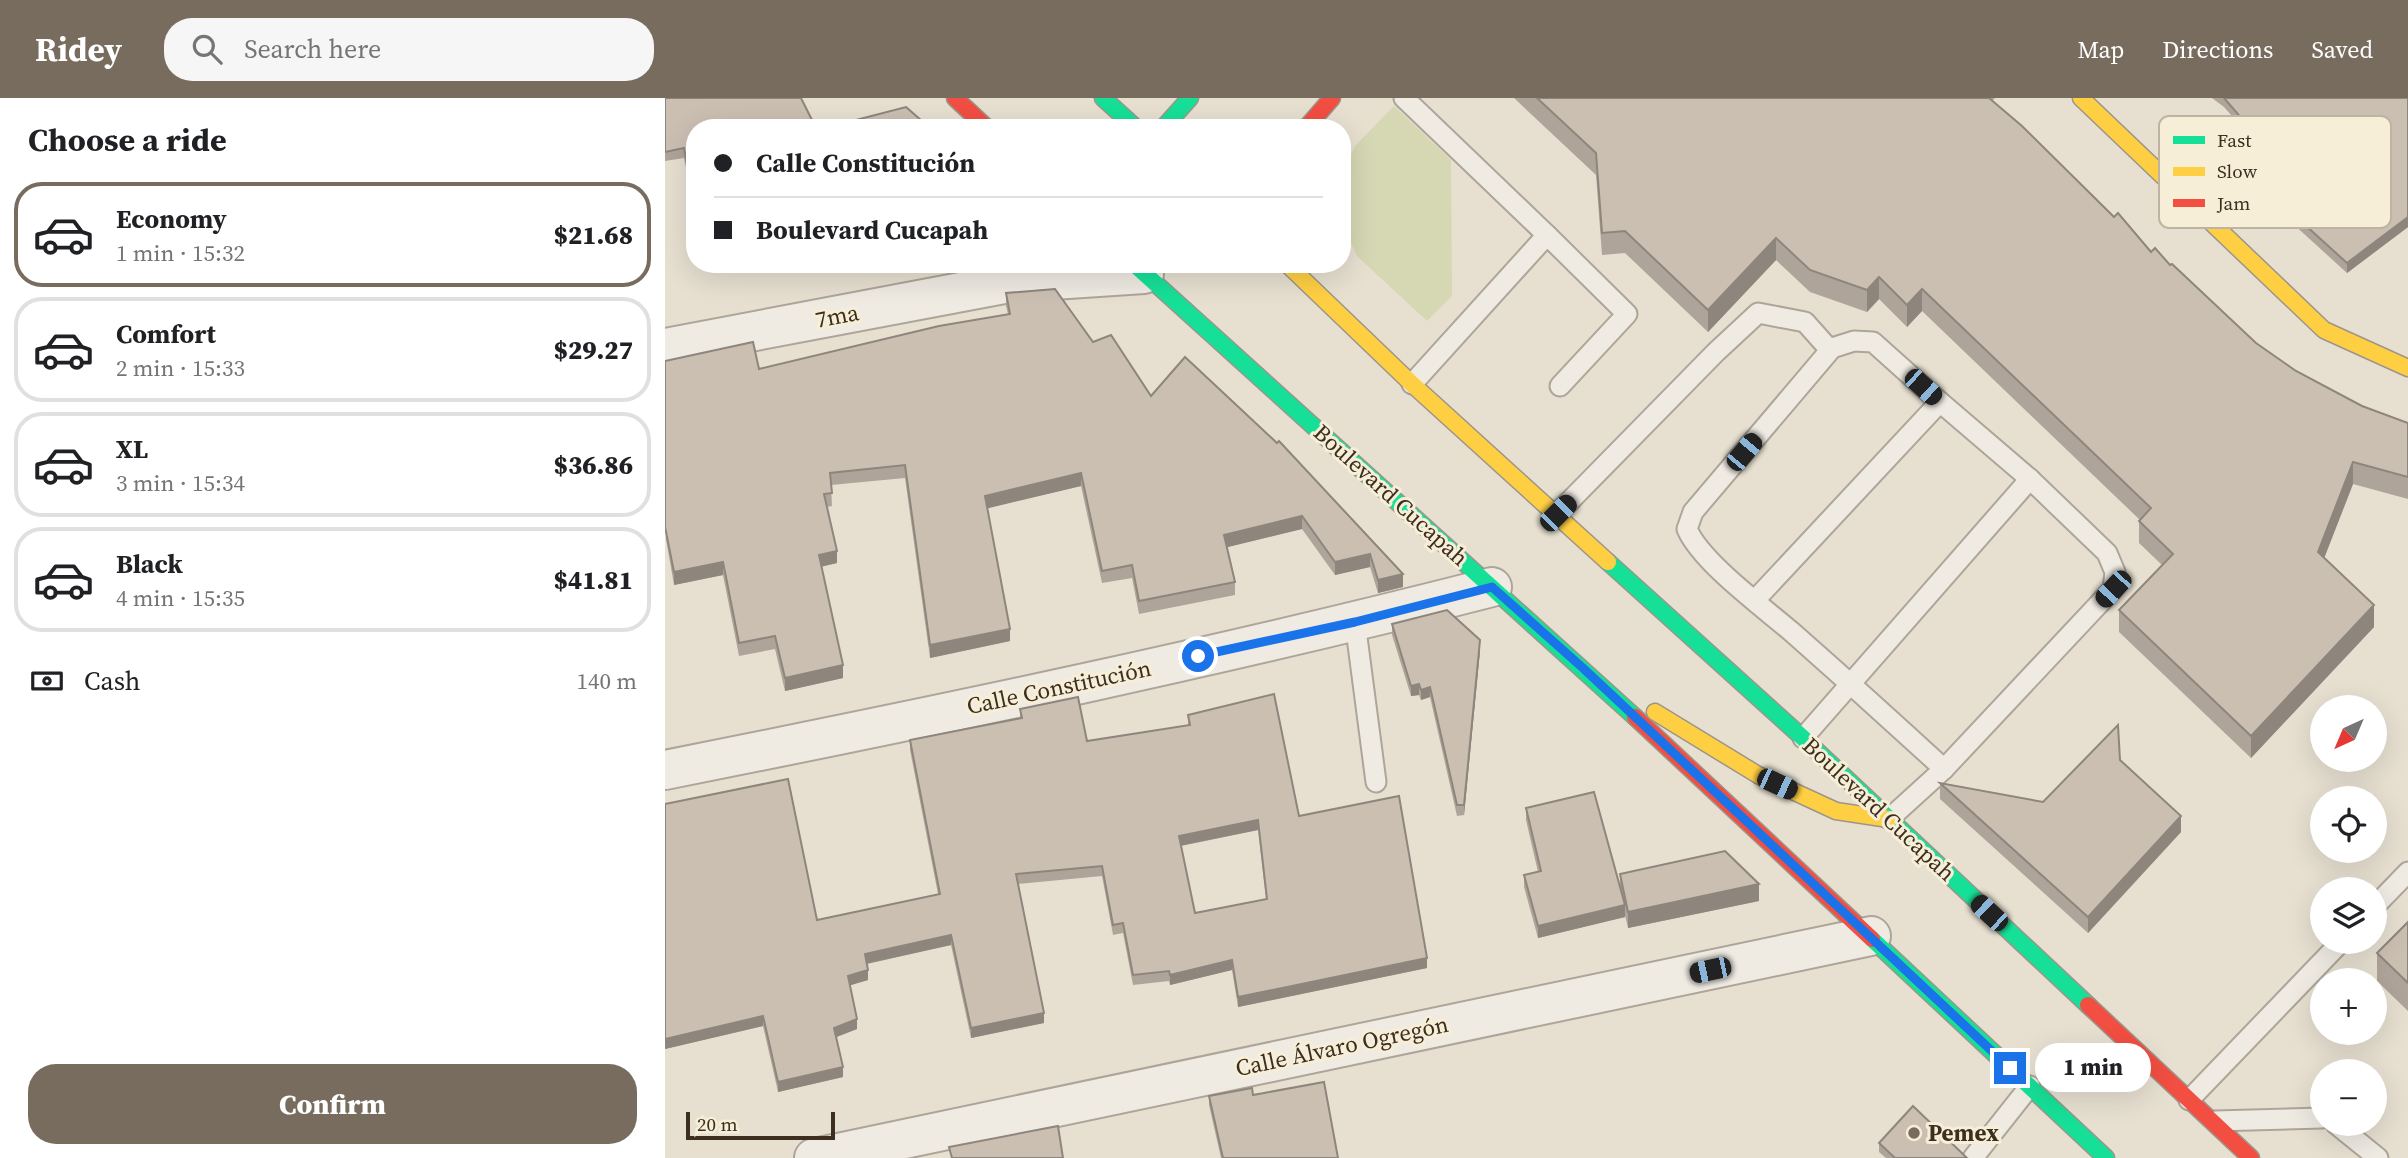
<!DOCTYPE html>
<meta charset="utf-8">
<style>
:root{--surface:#fff;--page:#f6f6f6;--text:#202124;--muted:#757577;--line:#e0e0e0;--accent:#786c5e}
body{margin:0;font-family:"Source Serif 4",serif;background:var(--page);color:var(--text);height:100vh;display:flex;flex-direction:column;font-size:26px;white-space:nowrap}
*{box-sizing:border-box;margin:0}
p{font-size:23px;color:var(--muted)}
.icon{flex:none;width:38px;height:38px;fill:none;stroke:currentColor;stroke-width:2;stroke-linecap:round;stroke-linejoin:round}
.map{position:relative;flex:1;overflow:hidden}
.panel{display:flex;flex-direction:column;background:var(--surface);width:665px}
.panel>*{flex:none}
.top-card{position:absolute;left:21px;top:21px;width:665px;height:154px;border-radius:28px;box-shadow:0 7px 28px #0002;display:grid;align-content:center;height:154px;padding:0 28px;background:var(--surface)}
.needle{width:46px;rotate:224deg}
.buttons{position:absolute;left:1645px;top:597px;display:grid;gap:14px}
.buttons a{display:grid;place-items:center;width:77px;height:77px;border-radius:50%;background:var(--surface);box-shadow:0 7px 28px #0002;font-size:35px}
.scale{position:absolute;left:21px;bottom:18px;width:149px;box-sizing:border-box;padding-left:7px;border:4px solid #3d2e20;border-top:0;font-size:19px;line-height:24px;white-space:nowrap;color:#3d2e20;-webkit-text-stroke:5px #f7eed8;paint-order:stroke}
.end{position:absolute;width:32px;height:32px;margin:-16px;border:9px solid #1a73e8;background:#fff;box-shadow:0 0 0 4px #fff}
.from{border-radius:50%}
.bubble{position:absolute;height:49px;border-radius:24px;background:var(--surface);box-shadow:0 7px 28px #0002;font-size:23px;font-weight:800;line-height:49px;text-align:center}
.car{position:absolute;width:21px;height:42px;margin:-21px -10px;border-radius:9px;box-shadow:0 0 5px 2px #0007;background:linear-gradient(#222 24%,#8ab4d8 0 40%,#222 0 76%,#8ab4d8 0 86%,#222 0)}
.top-card b{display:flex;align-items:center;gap:24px;height:66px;font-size:26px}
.top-card b+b{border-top:2px solid var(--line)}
.top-card i{width:18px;height:18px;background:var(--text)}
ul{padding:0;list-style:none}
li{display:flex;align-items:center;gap:21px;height:105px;margin:0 14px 10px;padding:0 14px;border:4px solid var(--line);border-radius:28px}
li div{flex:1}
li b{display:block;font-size:26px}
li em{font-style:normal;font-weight:800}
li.current{border-color:var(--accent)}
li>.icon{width:63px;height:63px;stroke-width:1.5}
h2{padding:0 28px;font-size:32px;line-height:84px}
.pay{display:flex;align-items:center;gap:18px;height:77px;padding:0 28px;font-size:26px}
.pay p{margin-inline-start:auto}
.action{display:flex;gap:14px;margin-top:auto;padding:14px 28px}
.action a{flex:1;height:80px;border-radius:28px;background:var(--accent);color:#fff;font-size:28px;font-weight:800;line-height:80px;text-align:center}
header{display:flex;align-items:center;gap:42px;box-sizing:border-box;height:98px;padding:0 35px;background:var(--accent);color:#fff}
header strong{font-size:33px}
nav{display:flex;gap:38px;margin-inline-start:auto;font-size:24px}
.search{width:490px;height:63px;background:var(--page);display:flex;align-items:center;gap:18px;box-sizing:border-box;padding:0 24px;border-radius:28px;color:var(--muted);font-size:26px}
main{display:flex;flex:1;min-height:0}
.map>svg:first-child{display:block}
</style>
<header>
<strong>Ridey</strong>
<div class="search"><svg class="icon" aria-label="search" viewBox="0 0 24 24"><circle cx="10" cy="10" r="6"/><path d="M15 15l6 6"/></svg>Search here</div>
<nav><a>Map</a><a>Directions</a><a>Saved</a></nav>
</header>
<main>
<section class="panel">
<h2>Choose a ride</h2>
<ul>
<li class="current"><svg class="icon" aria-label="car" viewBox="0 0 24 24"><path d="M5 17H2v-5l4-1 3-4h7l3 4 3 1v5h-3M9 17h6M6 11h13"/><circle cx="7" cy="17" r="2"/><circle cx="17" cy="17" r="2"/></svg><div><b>Economy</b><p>1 min · 15:32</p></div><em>$21.68</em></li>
<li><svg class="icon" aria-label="car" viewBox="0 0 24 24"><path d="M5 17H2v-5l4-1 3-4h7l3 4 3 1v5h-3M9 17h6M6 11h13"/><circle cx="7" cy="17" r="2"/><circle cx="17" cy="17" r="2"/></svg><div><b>Comfort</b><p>2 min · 15:33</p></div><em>$29.27</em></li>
<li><svg class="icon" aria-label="car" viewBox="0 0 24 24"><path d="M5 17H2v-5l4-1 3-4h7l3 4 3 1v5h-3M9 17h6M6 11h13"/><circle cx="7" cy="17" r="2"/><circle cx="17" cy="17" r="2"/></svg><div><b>XL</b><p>3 min · 15:34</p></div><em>$36.86</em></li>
<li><svg class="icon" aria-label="car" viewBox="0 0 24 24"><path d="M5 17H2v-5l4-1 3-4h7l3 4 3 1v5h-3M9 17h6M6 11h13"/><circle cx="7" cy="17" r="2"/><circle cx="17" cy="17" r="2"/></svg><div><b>Black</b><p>4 min · 15:35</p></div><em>$41.81</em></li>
</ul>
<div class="pay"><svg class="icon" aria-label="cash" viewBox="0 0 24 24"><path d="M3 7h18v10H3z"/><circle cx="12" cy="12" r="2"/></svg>Cash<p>140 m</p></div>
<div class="action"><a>Confirm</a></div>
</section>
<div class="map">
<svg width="1743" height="1060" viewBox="0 0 1743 1060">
<rect width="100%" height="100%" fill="#e7e0d1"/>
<path fill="#d6d7b3" d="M 729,8 L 786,62 L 787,198 L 762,223 L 692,158 L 677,125 L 679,70 L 690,48 Z"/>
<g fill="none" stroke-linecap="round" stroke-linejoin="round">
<g stroke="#ada599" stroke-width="23">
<g id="lane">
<path d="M 739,0 L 882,137"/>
<path d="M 747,286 L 882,137 L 962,216 L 895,288"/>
<path d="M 1275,304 L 1365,381"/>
<path d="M 893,415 L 1051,254 L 1093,215 L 1140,224 L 1165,252"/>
<path d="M 1090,502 L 1275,304 L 1208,244 L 1189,243 L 1167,250 L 1028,414 L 1022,431 C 1036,464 1099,510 1128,535 C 1179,580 1229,625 1279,671"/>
<path d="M 690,524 L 711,684"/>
<path d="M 1138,640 L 1365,381 L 1442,455 L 1450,474 L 1448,491 L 1279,671 L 1224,721"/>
<path d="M 1710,808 L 1743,774"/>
<path d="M 1524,1002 L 1676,844"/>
<path d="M 1550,1023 L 1657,1020"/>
<path d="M 1671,1026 L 1713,1060"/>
<path d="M 1308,1060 L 1365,988"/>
</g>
</g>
<g stroke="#ada599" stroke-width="42">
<g id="street">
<path d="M 0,250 L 344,185 L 479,176"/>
<path d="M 0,672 C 277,617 554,559 827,489"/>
<path d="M 149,1060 L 1206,838"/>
</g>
</g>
<g stroke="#9c958a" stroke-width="19">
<g id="fast">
<path d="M 438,0 L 471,30"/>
<path d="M 498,30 L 525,0"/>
<path d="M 469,166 L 970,619"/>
<path d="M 943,464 L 1138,640 L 1423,907"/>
<path d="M 1207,841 L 1441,1060"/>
</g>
</g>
<g stroke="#9c958a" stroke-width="19">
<g id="slow">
<path d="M 1416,0 L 1659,232 L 1743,270"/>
<path d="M 622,166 L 747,286 L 943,464"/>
<path d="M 990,614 L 1093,677 L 1171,713 L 1224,721"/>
</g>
</g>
<g stroke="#9c958a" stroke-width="19">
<g id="jam">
<path d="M 290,0 L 322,30"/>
<path d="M 641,30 L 667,0"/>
<path d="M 970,619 L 1207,841"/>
<path d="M 1423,907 L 1586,1060"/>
</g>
</g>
<use href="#lane" stroke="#efebe3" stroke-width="19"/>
<use href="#street" stroke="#efebe3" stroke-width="38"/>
<use href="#fast" stroke="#16e098" stroke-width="16"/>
<use href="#slow" stroke="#ffcf43" stroke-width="16"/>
<use href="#jam" stroke="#f24e42" stroke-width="16"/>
</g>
<g fill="#afa499" fill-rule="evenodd">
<path d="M 0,0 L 30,30 L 30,116 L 19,60 L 0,63 Z"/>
<path d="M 849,0 L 1330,0 L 1327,3 L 1486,154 L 1505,167 L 1591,245 L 1631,273 L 1697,308 L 1743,325 L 1743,401 L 1688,386 L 1659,460 L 1709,529 L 1586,660 L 1454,534 L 1454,512 L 1497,467 L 1474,445 L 1474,423 L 1475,422 L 1257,213 L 1242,229 L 1214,201 L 1202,214 L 1145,194 L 1111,162 L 1043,234 L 960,155 L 937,157 L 931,77 Z"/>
<path d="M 1547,0 L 1743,0 L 1743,129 L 1682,175 L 1561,65 L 1561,55 L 1581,34 L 1559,9 Z"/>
<path d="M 341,195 L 428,244 L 486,298 L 520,259 L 738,489 L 713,495 L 705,469 L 670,477 L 637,431 L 562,449 L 570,484 L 570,497 L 474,516 L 467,480 L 437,485 L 416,388 L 322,410 L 345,543 L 265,560 L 240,380 L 166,387 L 167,408 L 162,409 L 172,465 L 156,469 L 178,580 L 120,593 L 110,551 L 74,558 L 58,477 L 9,487 L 1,441 L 0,263 L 94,271 L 343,216 L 341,208 Z"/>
<path d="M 727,526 L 815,553 L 799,717 L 792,718 L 765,599 L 756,602 L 754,597 L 746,598 L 727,537 Z"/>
<path d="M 355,611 L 422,643 L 523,627 L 523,617 L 634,718 L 762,870 L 573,909 L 567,872 L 505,887 L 504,883 L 468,887 L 458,835 L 448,837 L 437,778 L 353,786 L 379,925 L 306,940 L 286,847 L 202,866 L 203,882 L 185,887 L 192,931 L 171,939 L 178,979 L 113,994 L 98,928 L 0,951 L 0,706 L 152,822 L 273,796 L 245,652 L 245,642 L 355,621 ZM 593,732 L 601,801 L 530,815 L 516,748 Z"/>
<path d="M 1455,662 L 1516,734 L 1423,835 L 1275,701 L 1275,685 L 1378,704 Z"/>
<path d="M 861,710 L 955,788 L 955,776 L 1094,803 L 963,830 L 960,817 L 960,819 L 873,840 L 859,789 L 859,777 L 873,774 L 861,722 Z"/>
<path d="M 1743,824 L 1743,913 L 1712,883 L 1712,855 Z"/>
<path d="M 544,998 L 673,1060 L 556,1060 L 544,1007 Z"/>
<path d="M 1214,1045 L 1302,1060 L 1221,1060 L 1214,1054 Z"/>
</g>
<g fill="#8e867d">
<path d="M 1743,119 L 1743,129 L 1682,175 L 1682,165 Z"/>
<path d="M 1111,140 L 1111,162 L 1043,234 L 1043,212 Z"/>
<path d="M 1214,179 L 1214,201 L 1202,214 L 1202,192 Z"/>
<path d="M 1257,191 L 1257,213 L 1242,229 L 1242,207 Z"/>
<path d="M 1688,364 L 1688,386 L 1653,476 L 1653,454 Z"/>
<path d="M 416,375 L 416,388 L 320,411 L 320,398 Z"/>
<path d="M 637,418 L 637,431 L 559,450 L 559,437 Z"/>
<path d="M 172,453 L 172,465 L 154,469 L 154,457 Z"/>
<path d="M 705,456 L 705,469 L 670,477 L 670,464 Z"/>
<path d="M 58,464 L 58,477 L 9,487 L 9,474 Z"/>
<path d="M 738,476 L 738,489 L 713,495 L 713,482 Z"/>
<path d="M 1709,507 L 1709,529 L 1586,660 L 1586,638 Z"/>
<path d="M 345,531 L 345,543 L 265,560 L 265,547 Z"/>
<path d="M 815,542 L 815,553 L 799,717 L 799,707 Z"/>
<path d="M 178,567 L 178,580 L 120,593 L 120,580 Z"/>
<path d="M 754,586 L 754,597 L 746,598 L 746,588 Z"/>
<path d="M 765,589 L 765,599 L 756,602 L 756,592 Z"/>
<path d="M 1516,718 L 1516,734 L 1423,835 L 1423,819 Z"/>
<path d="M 593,722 L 593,732 L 514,748 L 514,738 Z"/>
<path d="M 1094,786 L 1094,803 L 963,830 L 963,814 Z"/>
<path d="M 960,807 L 960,819 L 873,840 L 873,828 Z"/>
<path d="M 286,837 L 286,847 L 200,866 L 200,856 Z"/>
<path d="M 762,860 L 762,870 L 573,909 L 573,899 Z"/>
<path d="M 567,862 L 567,872 L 505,887 L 505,877 Z"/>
<path d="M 203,872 L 203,882 L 183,888 L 183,878 Z"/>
<path d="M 379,915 L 379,925 L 306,940 L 306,930 Z"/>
<path d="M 98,918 L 98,928 L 0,951 L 0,941 Z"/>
<path d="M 192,921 L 192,931 L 169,940 L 169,930 Z"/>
<path d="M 178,969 L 178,979 L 113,994 L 113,984 Z"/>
</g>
<g fill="#cbbfb2" stroke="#8e867d" stroke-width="2" fill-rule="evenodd">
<path d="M 0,0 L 136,0 L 151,30 L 30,30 L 30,106 L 19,50 L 0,54 Z"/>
<path d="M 872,0 L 1324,0 L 1357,28 L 1449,119 L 1453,115 L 1486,154 L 1490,150 L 1505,167 L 1507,166 L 1591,245 L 1631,273 L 1697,308 L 1743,325 L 1743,379 L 1688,364 L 1653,454 L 1709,507 L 1586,638 L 1454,512 L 1508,456 L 1474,423 L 1486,410 L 1257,191 L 1242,207 L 1214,179 L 1202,192 L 1145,172 L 1111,140 L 1043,212 L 960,133 L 937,135 L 931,55 Z"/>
<path d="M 1559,0 L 1743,0 L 1743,119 L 1682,165 L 1561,55 L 1585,30 Z"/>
<path d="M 241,9 L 265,30 L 160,30 Z"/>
<path d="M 390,191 L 428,244 L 446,237 L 486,298 L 520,259 L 612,345 L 614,343 L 738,476 L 713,482 L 705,456 L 670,464 L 637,418 L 559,437 L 570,484 L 474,503 L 467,467 L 437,473 L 416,375 L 320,398 L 345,531 L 265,547 L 240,367 L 165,375 L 167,395 L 159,396 L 172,453 L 154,457 L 178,567 L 120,580 L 110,538 L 74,545 L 58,464 L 9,474 L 0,429 L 0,263 L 88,244 L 94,271 L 274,228 L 345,216 L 341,195 Z"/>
<path d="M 782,512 L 815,542 L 799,707 L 792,707 L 765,589 L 756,592 L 754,586 L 746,588 L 727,526 Z"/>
<path d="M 609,596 L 634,718 L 734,698 L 762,860 L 573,899 L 567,862 L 505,877 L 504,873 L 468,877 L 458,825 L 448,827 L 437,768 L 351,776 L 379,915 L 306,930 L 286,837 L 200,856 L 203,872 L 183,878 L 192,921 L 169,930 L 178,969 L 113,984 L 98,918 L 0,941 L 0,706 L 123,681 L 152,822 L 275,796 L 245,642 L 357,620 L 355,611 L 413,599 L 422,643 L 525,627 L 523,617 ZM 593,722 L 602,801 L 530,815 L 514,738 Z"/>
<path d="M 1453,627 L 1455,662 L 1516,718 L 1423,819 L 1275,685 L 1378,704 Z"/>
<path d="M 929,694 L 960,807 L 873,828 L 859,777 L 876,773 L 861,710 Z"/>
<path d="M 1060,753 L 1094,786 L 963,814 L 955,776 Z"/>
<path d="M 1743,824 L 1743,885 L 1712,855 Z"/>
<path d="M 659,984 L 673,1060 L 558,1060 L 544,998 L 587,990 L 588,997 Z"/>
<path d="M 1248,1008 L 1302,1060 L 1230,1060 L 1214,1045 Z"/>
<path d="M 393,1028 L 398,1060 L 287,1060 L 284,1049 Z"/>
</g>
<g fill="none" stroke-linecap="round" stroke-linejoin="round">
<path stroke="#1a73e8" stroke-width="9" d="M 533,558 L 690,524 L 827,489 L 919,571 L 1345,970"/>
</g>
<circle fill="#786c5e" stroke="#f7eed8" stroke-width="2.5" cx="1249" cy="1035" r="7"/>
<g text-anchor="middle" stroke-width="6" stroke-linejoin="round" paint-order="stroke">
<g font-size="23" fill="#3d2e20" stroke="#f7eed8">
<text transform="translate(172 218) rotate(-11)" y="8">7ma</text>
<text transform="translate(726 397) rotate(42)" y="8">Boulevard Cucapah</text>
<text transform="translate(394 589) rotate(-12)" y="8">Calle Constitución</text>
<text transform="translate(1214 711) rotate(43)" y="8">Boulevard Cucapah</text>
<text transform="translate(677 948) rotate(-12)" y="8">Calle Álvaro Ogregón</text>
</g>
<g font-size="23" font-weight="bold" fill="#3d2e20" stroke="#f7eed8" text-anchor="start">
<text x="1263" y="1043">Pemex</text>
</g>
</g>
<rect x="1494" y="18" width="232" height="112" rx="10" fill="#f7eed8" stroke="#bfb4a1" stroke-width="2"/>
<rect x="1508" y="38" width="32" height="8" fill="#16e098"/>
<rect x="1508" y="69" width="32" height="9" fill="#ffcf43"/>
<rect x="1508" y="101" width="32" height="8" fill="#f24e42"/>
<g font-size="19" fill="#3d2e20">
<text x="1552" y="49">Fast</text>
<text x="1552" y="80">Slow</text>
<text x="1552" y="112">Jam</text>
</g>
</svg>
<div class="buttons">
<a><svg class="needle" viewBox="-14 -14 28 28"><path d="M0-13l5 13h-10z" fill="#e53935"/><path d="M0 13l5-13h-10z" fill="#757577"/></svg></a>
<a><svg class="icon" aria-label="locate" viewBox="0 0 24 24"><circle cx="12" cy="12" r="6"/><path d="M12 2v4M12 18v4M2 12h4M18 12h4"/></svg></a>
<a><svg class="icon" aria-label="layers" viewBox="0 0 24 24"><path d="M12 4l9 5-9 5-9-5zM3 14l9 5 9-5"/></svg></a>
<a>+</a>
<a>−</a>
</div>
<div class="scale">20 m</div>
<i class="end from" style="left:533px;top:558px"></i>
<i class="end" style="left:1345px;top:970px"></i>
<div class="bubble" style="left:1370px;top:945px;width:116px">1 min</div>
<i class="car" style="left:1258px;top:289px;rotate:132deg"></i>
<i class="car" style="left:1079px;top:354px;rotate:40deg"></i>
<i class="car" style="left:893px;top:415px;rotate:45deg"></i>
<i class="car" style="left:1448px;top:491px;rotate:223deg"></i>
<i class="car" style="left:1112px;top:686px;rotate:115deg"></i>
<i class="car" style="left:1324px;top:815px;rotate:313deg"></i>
<i class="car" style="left:1045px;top:872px;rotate:258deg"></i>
<div class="top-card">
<b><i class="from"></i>Calle Constitución</b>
<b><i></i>Boulevard Cucapah</b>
</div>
</div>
</main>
